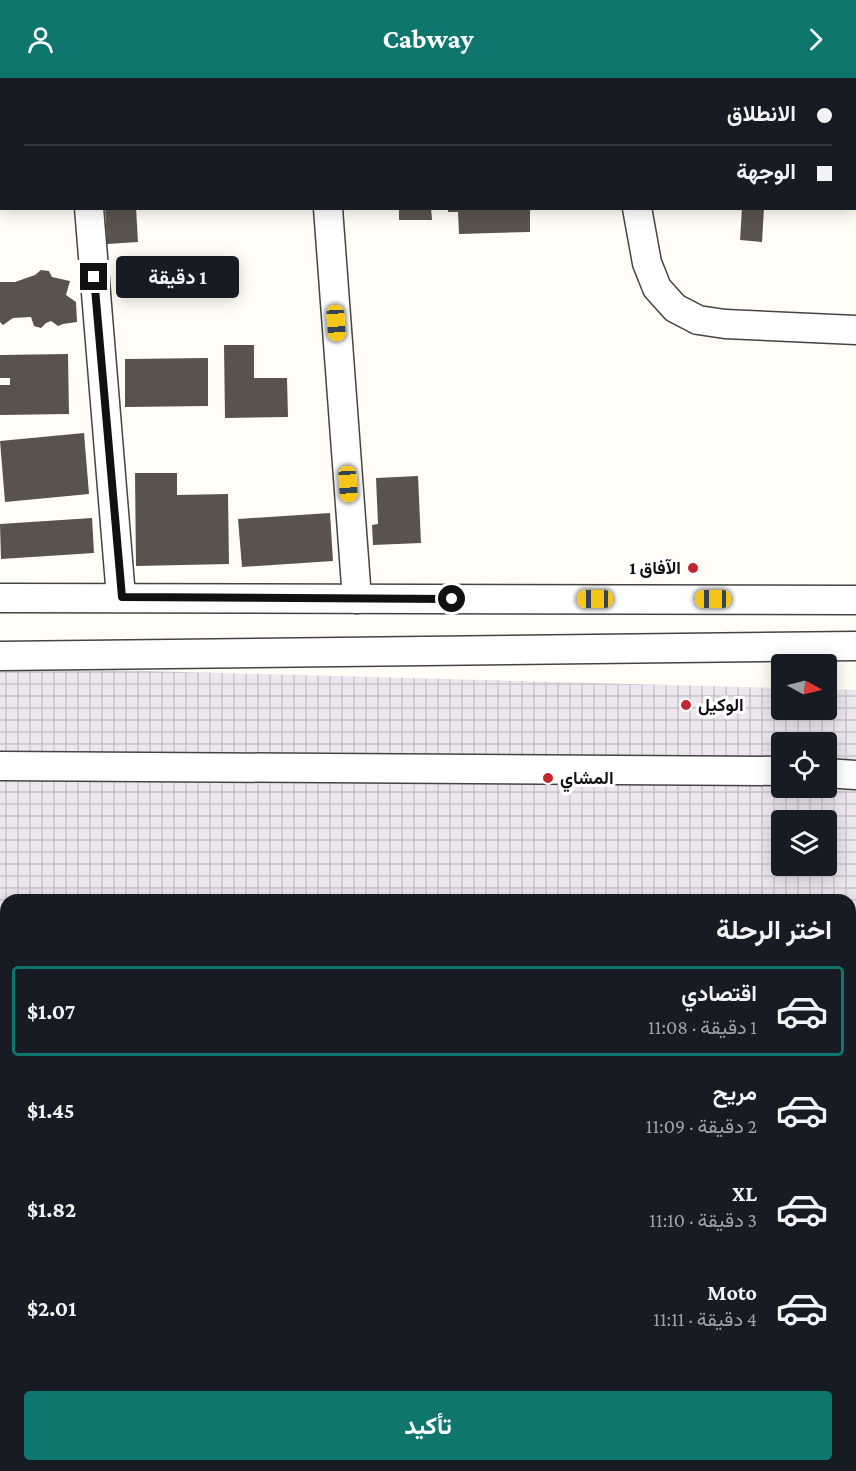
<!DOCTYPE html>
<html lang="ar">
<meta charset="utf-8">
<style>
:root{--surface:#171b24;--page:#20242c;--text:#f1f3f6;--muted:#9ea1a6;--line:#363941;--accent:#0f766e}
body{margin:0;font-family:"Crimson Pro",Vazirmatn,serif;background:var(--page);color:var(--text);direction:rtl;height:100vh;display:flex;flex-direction:column;font-size:22px;white-space:nowrap}
*{box-sizing:border-box;margin:0}
p{font-size:20px;color:var(--muted)}
.icon{flex:none;width:33px;height:33px;fill:none;stroke:currentColor;stroke-width:2;stroke-linecap:round;stroke-linejoin:round}
.map{position:relative;flex:1;overflow:hidden;direction:ltr}
.drawer{position:absolute;left:0px;top:816px;width:856px;height:578px;display:flex;flex-direction:column;background:var(--surface);border-radius:18px 18px 0 0;box-shadow:0 3px 15px #0003;direction:rtl}
.drawer>*{flex:none}
.guide{position:absolute;left:0px;top:0px;width:856px;height:132px;box-shadow:0 3px 15px #0003;direction:rtl;display:grid;align-content:center;height:132px;padding:0 24px;background:var(--surface)}
.needle{width:39px;rotate:97deg}
.buttons{position:absolute;left:771px;top:576px;display:grid;gap:12px}
.buttons a{display:grid;place-items:center;width:66px;height:66px;border-radius:6px;background:var(--surface);box-shadow:0 3px 15px #0003;font-size:30px}
.end{position:absolute;width:27px;height:27px;margin:-14px;border:8px solid #111;background:#fff;box-shadow:0 0 0 3px #fff}
.from{border-radius:50%}
.bubble{position:absolute;height:42px;border-radius:6px;background:var(--surface);box-shadow:0 3px 15px #0003;font-size:20px;font-weight:700;line-height:42px;text-align:center;direction:rtl}
.car{position:absolute;width:18px;height:36px;margin:-18px -9px;border-radius:8px;box-shadow:0 0 4px 2px #0007;background:linear-gradient(#f5c518 24%,#345 0 40%,#f5c518 0 76%,#345 0 86%,#f5c518 0)}
.guide b{display:flex;align-items:center;gap:21px;height:57px;font-size:22px}
.guide b+b{border-top:2px solid var(--line)}
.guide i{width:15px;height:15px;background:var(--text)}
ul{padding:0;list-style:none}
li{display:flex;align-items:center;gap:18px;height:90px;margin:0 12px 9px;padding:0 12px;border:3px solid transparent;border-radius:6px}
li div{flex:1}
li b{display:block;font-size:22px}
li em{font-style:normal;font-weight:700}
li.current{border-color:var(--accent)}
li>.icon{width:54px;height:54px;stroke-width:1.5}
h2{padding:0 24px;font-size:27px;line-height:72px}
.cta{display:flex;gap:12px;margin-top:auto;padding:12px 24px}
.cta a{flex:1;height:69px;border-radius:6px;background:var(--accent);color:#fff;font-size:24px;font-weight:700;line-height:69px;text-align:center}
header{display:flex;justify-content:space-between;align-items:center;height:78px;padding:0 24px;background:var(--accent);color:#fff;font-size:27px;font-weight:700}
.map>svg:first-child{display:block}
</style>
<header><svg class="icon" aria-label="forward" viewBox="0 0 24 24"><path d="M9 5l7 7-7 7"/></svg>Cabway<svg class="icon" aria-label="person" viewBox="0 0 24 24"><circle cx="12" cy="8" r="4"/><path d="M4 21q1-7 8-7t8 7"/></svg></header>
<div class="map">
<svg width="856" height="1393" viewBox="0 0 856 1393">
<defs>
<pattern id="industrial-grid" width="8" height="8" patternUnits="userSpaceOnUse" patternTransform="scale(1.5)"><rect width="8" height="8" fill="#eee6ef"/><path d="M0 4h8M4 0v8" fill="none" stroke="#cbc4cc"/></pattern>
</defs>
<rect width="100%" height="100%" fill="#fffdf5"/>
<path fill="url(#industrial-grid)" fill-rule="evenodd" d="M 0,589 L 781,610 L 782,632 L 826,632 L 827,611 L 856,612 L 856,1210 L 851,1212 L 850,822 L 6,822 L 6,1388 L 136,1388 L 120,1392 L 120,1393 L 0,1393 ZM 782,664 L 826,664 L 826,710 L 782,710 ZM 782,742 L 826,742 L 826,788 L 782,788 Z"/>
<g fill="#5a524d">
<path d="M 105,130 L 136,130 L 138,164 L 107,166 Z"/>
<path d="M 399,130 L 431,130 L 432,142 L 399,142 Z"/>
<path d="M 448,130 L 530,130 L 530,154 L 459,156 L 458,134 L 448,134 Z"/>
<path d="M 742,130 L 764,130 L 762,164 L 740,162 Z"/>
<path d="M 41,192 L 49,193 L 52,199 L 70,203 L 66,217 L 76,224 L 77,244 L 63,246 L 58,248 L 51,243 L 46,245 L 41,250 L 34,248 L 31,239 L 13,240 L 3,247 L 0,244 L 0,204 L 15,204 L 35,197 Z"/>
<path d="M 224,267 L 254,267 L 254,300 L 287,300 L 288,339 L 225,340 Z"/>
<path d="M 68,276 L 69,336 L 0,337 L 0,307 L 10,307 L 10,300 L 0,300 L 0,277 Z"/>
<path d="M 208,280 L 208,328 L 125,329 L 125,281 Z"/>
<path d="M 84,355 L 89,416 L 5,424 L 0,363 Z"/>
<path d="M 135,395 L 177,395 L 177,417 L 228,416 L 229,486 L 136,488 Z"/>
<path d="M 418,398 L 421,465 L 373,467 L 372,447 L 378,446 L 376,400 Z"/>
<path d="M 330,435 L 333,483 L 242,489 L 238,441 Z"/>
<path d="M 92,440 L 94,475 L 1,481 L 0,446 Z"/>
<path d="M 326,1388 L 379,1388 L 380,1393 L 327,1393 Z"/>
<path d="M 390,1388 L 437,1388 L 425,1391 L 425,1393 L 391,1393 Z"/>
<path d="M 455,1388 L 520,1388 L 521,1393 L 456,1393 Z"/>
<path d="M 817,1388 L 846,1388 L 847,1393 L 818,1393 Z"/>
</g>
<g fill="none" stroke-linecap="round" stroke-linejoin="round">
<g stroke="#444" stroke-width="31">
<g id="minor">
<path d="M 319,0 L 319,2"/>
<path d="M 89,130 L 121,519"/>
<path d="M 328,130 L 357,521"/>
<path d="M 637,130 L 647,185 L 657,210 L 675,230 L 698,242 L 725,246 L 856,252"/>
<path d="M 0,520 L 856,522"/>
<path d="M 0,578 L 856,568"/>
<path d="M 0,688 L 782,693"/>
<path d="M 826,695 L 856,697"/>
<path d="M 850,849 L 856,849"/>
<path d="M 0,932 L 6,932"/>
<path d="M 850,966 L 856,966"/>
<path d="M 850,1093 L 856,1092"/>
<path d="M 0,1142 L 6,1141"/>
<path d="M 0,1170 L 6,1195"/>
<path d="M 850,1347 L 856,1345"/>
<path d="M 663,1393 L 685,1388"/>
</g>
</g>
<use href="#minor" stroke="#fff" stroke-width="28"/>
</g>
<g fill="none" stroke-linecap="round" stroke-linejoin="round">
<path stroke="#111" stroke-width="8" d="M 94,199 L 122,519 L 452,521"/>
</g>
<g fill="#c4262e" stroke="#fff" stroke-width="2">
<circle cx="693" cy="490" r="6"/>
<circle cx="686" cy="627" r="6"/>
<circle cx="548" cy="700" r="6"/>
</g>
<g text-anchor="middle" stroke-width="6" stroke-linejoin="round" paint-order="stroke">
<g font-size="18" font-weight="bold" fill="#111" stroke="#fff" text-anchor="start">
<text x="681" y="496" text-anchor="end">الآفاق 1</text>
<text x="698" y="633">الوكيل</text>
<text x="560" y="706">المشاي</text>
</g>
</g>
</svg>
<div class="buttons">
<a><svg class="needle" viewBox="-14 -14 28 28"><path d="M0-13l5 13h-10z" fill="#e53935"/><path d="M0 13l5-13h-10z" fill="#9ea1a6"/></svg></a>
<a><svg class="icon" aria-label="locate" viewBox="0 0 24 24"><circle cx="12" cy="12" r="6"/><path d="M12 2v4M12 18v4M2 12h4M18 12h4"/></svg></a>
<a><svg class="icon" aria-label="layers" viewBox="0 0 24 24"><path d="M12 4l9 5-9 5-9-5zM3 14l9 5 9-5"/></svg></a>
</div>
<i class="end from" style="left:452px;top:521px"></i>
<i class="end" style="left:94px;top:199px"></i>
<div class="bubble" style="left:116px;top:178px;width:123px">1 دقيقة</div>
<i class="car" style="left:336px;top:245px;rotate:176deg"></i>
<i class="car" style="left:348px;top:406px;rotate:176deg"></i>
<i class="car" style="left:595px;top:521px;rotate:270deg"></i>
<i class="car" style="left:713px;top:521px;rotate:270deg"></i>
<div class="guide">
<b><i class="from"></i>الانطلاق</b>
<b><i></i>الوجهة</b>
</div>
<section class="drawer">
<h2>اختر الرحلة</h2>
<ul>
<li class="current"><svg class="icon" aria-label="car" viewBox="0 0 24 24"><path d="M5 17H2v-5l4-1 3-4h7l3 4 3 1v5h-3M9 17h6M6 11h13"/><circle cx="7" cy="17" r="2"/><circle cx="17" cy="17" r="2"/></svg><div><b>اقتصادي</b><p>1 دقيقة · 11:08</p></div><em>$1.07</em></li>
<li><svg class="icon" aria-label="car" viewBox="0 0 24 24"><path d="M5 17H2v-5l4-1 3-4h7l3 4 3 1v5h-3M9 17h6M6 11h13"/><circle cx="7" cy="17" r="2"/><circle cx="17" cy="17" r="2"/></svg><div><b>مريح</b><p>2 دقيقة · 11:09</p></div><em>$1.45</em></li>
<li><svg class="icon" aria-label="car" viewBox="0 0 24 24"><path d="M5 17H2v-5l4-1 3-4h7l3 4 3 1v5h-3M9 17h6M6 11h13"/><circle cx="7" cy="17" r="2"/><circle cx="17" cy="17" r="2"/></svg><div><b>XL</b><p>3 دقيقة · 11:10</p></div><em>$1.82</em></li>
<li><svg class="icon" aria-label="car" viewBox="0 0 24 24"><path d="M5 17H2v-5l4-1 3-4h7l3 4 3 1v5h-3M9 17h6M6 11h13"/><circle cx="7" cy="17" r="2"/><circle cx="17" cy="17" r="2"/></svg><div><b>Moto</b><p>4 دقيقة · 11:11</p></div><em>$2.01</em></li>
</ul>
<div class="cta"><a>تأكيد</a></div>
</section>
</div>
